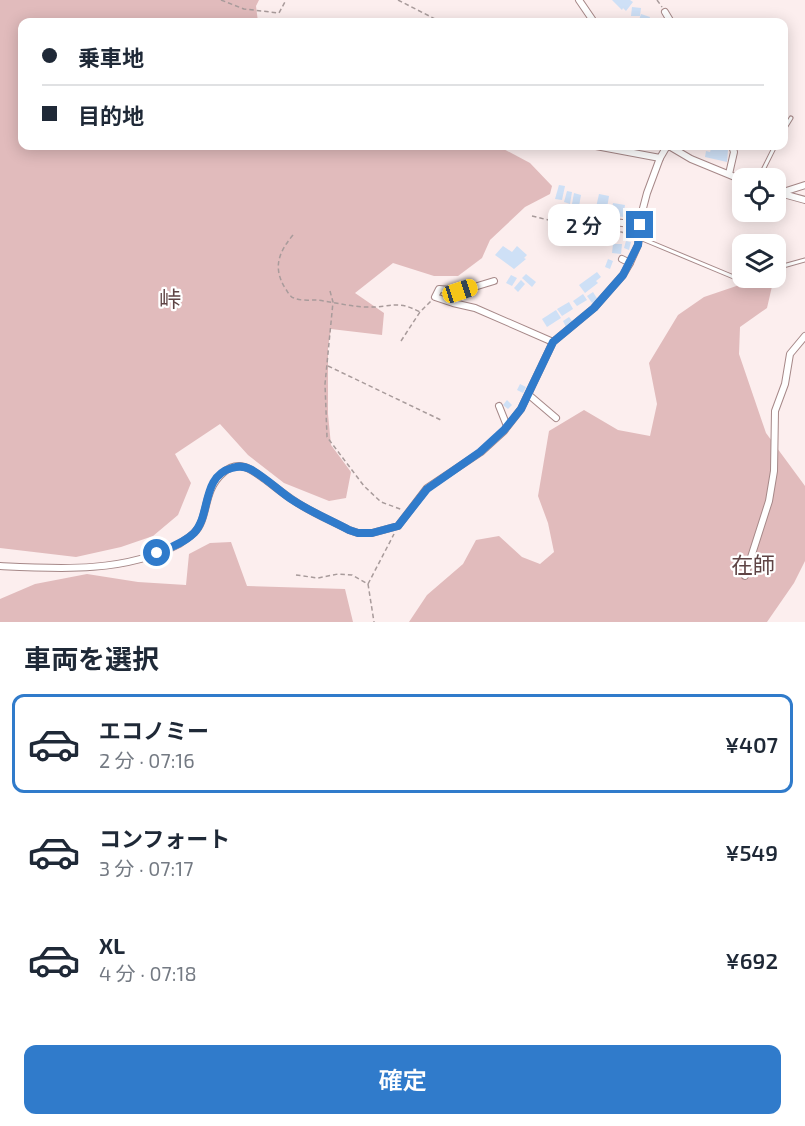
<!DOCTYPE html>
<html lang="ja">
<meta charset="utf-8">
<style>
:root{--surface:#fff;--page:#f2f2f3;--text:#1f2937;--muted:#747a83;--line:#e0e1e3;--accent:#307bcb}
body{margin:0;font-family:"Exo 2","Noto Sans JP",sans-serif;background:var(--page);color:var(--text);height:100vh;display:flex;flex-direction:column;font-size:22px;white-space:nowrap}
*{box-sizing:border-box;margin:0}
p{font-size:20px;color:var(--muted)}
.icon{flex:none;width:33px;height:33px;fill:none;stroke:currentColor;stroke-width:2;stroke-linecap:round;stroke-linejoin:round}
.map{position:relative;height:622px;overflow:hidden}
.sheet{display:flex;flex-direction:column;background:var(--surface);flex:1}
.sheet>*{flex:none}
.banner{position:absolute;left:18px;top:18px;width:770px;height:132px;border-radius:12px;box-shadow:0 3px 15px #0003;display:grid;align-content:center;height:132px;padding:0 24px;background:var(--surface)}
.buttons{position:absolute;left:732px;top:168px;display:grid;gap:12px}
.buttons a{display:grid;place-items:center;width:54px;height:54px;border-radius:12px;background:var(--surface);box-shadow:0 3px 15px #0003;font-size:30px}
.end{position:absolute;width:27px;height:27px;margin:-14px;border:8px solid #307bcb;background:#fff;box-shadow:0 0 0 3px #fff}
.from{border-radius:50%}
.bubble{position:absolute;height:42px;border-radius:12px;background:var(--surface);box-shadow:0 3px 15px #0003;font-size:20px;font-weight:600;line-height:42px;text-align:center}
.car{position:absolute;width:18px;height:36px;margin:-18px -9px;border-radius:8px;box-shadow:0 0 4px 2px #0007;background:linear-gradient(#f5c518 24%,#345 0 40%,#f5c518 0 76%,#345 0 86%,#f5c518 0)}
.banner b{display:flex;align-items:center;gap:21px;height:57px;font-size:22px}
.banner b+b{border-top:2px solid var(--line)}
.banner i{width:15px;height:15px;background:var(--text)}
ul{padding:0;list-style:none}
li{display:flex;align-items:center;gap:18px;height:99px;margin:0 12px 9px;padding:0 12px;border:3px solid transparent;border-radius:12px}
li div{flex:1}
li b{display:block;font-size:22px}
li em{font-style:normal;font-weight:600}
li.current{border-color:var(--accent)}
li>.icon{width:54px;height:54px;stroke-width:1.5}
h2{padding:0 24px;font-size:27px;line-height:72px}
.primary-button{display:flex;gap:12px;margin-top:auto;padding:12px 24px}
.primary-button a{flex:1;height:69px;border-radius:12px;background:var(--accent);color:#fff;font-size:24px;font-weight:600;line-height:69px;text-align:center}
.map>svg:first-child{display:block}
</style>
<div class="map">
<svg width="805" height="622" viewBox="0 0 805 622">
<rect width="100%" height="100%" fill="#fceeee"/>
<g fill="#e1bbbc">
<path d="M 0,0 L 259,0 L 256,6 L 258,22 L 22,22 L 22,146 L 498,146 L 530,163 L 552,186 L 550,194 L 525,207 L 490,240 L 482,258 L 458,276 L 434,276 L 393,263 L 355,293 L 384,313 L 382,335 L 331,329 L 328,347 L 328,414 L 331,445 L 351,472 L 346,498 L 329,501 L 284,483 L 248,455 L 220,424 L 175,454 L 191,483 L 178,515 L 153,536 L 121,547 L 76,557 L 0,548 Z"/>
<path d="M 760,278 L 773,282 L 767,308 L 740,327 L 739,354 L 766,433 L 805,486 L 805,561 L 794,583 L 767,622 L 409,622 L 427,595 L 463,564 L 476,540 L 499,536 L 522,557 L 540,564 L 554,552 L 548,523 L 538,496 L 549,431 L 584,410 L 618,430 L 650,436 L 657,404 L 649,363 L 678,315 L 704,297 Z"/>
<path d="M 231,542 L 247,586 L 345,589 L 353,622 L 0,622 L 0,599 L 35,584 L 87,574 L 138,582 L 186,585 L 189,554 L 210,543 Z"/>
</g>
<g fill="#cee0f6">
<path d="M 612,0 L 630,0 L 633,2 L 626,11 L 623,8 L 622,10 Z"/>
<path d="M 632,7 L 641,8 L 640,16 L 631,16 Z"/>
<path d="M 641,14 L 650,17 L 648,22 L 639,20 Z"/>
<path d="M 712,146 L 728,150 L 727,162 L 705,157 L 706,151 L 710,152 Z"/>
<path d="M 559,185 L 565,186 L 562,200 L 555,199 Z"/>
<path d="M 567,191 L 572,192 L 570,204 L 564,202 Z"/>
<path d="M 574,193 L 581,195 L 579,206 L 572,204 Z"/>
<path d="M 599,194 L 609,196 L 606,214 L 595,212 Z"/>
<path d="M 613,203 L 625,205 L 623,217 L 611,215 Z"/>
<path d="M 565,204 L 578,207 L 575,221 L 562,217 Z"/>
<path d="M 626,241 L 631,242 L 629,250 L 624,248 Z"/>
<path d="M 613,244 L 622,244 L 621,254 L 612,253 Z"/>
<path d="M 503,246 L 512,252 L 517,246 L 527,255 L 524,258 L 526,259 L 514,269 L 495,255 Z"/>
<path d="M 608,259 L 613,261 L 610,269 L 605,267 Z"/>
<path d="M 597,272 L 601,277 L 596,281 L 598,283 L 585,293 L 579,285 Z"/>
<path d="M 526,274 L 536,282 L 532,287 L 522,278 Z"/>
<path d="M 511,275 L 517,278 L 512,286 L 506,283 Z"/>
<path d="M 521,280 L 525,284 L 518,292 L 514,288 Z"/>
<path d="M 593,292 L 598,300 L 592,303 L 587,296 Z"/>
<path d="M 583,294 L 587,300 L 577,306 L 573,301 Z"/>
<path d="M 569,302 L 573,309 L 562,316 L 557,309 Z"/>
<path d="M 556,310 L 561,318 L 547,327 L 542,319 Z"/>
<path d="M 569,317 L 573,322 L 566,327 L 563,321 Z"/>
<path d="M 520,384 L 526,387 L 523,393 L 517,390 Z"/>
<path d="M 507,400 L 512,405 L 508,409 L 503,405 Z"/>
</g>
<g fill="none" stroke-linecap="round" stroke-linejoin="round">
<g stroke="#a68888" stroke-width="5">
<g id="lane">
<path d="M 783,131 L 791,118"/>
<path d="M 759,178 L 775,146"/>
<path d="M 640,238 L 736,278 L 752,278"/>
<path d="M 776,268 L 805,260"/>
</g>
</g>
<g stroke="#a68888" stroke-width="8">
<g id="street">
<path d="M 579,0 L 594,22"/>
<path d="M 665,12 L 671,22"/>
<path d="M 596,146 L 660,158"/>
<path d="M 669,146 L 691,159 L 742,180"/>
<path d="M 729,174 L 734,152 L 732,146"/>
<path d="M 776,192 L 805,200"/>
<path d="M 780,193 L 805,185"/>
<path d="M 587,219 L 640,225"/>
<path d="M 622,259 L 630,263"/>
<path d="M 494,281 L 461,291 L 439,289 L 435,297 L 453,303 L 475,308 L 553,342"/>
<path d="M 529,395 L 556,418"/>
<path d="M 499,406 L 507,426"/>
<path d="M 0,566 C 59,569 125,573 179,544 C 183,541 190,537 194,533 C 209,519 202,491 223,473 C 227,469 233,466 239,466 C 248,466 256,473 263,478 C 273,485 282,493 293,500 C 310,512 330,520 349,530 L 358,533 L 372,533 L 398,526 L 427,488 L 481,452 L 504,431 L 521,409 L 553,342 L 594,308 L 623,275 L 630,263 L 638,245 L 642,212 L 647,193 L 660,158 L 667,146"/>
<path d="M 745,576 L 769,501 L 774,471 L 775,411 L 785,384 L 790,354 L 805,336"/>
</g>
</g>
<g stroke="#a89b9b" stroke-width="1.5" stroke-dasharray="4.5 3" stroke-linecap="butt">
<path d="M 221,0 L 244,9 L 279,13 L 286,0"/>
<path d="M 398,0 L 441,22"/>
<path d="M 657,0 L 662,7"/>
<path d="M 532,216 L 581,228 L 617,231 L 633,235"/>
<path d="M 293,235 C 278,253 273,268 285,288 C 288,292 290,297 294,298 C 300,301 310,300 317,300 C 334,302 351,307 367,307 C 392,308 395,299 420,312"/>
<path d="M 330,291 L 333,302 L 325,384 L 327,437 L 364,486 L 381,502 L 403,510"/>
<path d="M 401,341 L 420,312 L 431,301"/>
<path d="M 328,366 L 443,421"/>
<path d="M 296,575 L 318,578 L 338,574 L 352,575 L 368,584 L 394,534"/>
<path d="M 368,584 L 374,622"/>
</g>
<use href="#lane" stroke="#fff" stroke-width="3"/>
<use href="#street" stroke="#fff" stroke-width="6"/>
</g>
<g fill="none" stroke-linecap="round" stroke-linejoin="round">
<path stroke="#307bcb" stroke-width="8" d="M 157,553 C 169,548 184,543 194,533 C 211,516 201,476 232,468 C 238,466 244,466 250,469 C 265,477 278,490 291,499 C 309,511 330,520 349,530 L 358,533 L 372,533 L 398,526 L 427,489 L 480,452 L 504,430 L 521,409 L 553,342 L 594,308 L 623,275 L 638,245 L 640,225"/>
</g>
<g text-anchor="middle" stroke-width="4.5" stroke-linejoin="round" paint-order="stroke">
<g font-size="22" fill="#5f4445" stroke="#fff">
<text x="170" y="307">峠</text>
<text x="753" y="573">在師</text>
</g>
</g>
</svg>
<div class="buttons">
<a><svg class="icon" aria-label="locate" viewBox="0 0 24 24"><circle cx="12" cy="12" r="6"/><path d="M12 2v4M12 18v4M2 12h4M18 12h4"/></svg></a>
<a><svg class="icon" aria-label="layers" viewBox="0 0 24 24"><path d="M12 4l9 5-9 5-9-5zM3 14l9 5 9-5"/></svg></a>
</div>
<i class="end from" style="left:157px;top:553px"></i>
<i class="end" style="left:640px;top:225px"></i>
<div class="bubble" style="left:548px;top:204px;width:72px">2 分</div>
<i class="car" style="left:460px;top:291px;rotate:72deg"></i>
<div class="banner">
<b><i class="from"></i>乗車地</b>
<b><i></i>目的地</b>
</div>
</div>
<section class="sheet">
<h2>車両を選択</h2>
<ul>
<li class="current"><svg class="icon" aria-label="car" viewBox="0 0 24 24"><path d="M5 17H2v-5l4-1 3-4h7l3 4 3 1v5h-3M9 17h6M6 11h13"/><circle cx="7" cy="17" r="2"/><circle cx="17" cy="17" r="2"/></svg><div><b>エコノミー</b><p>2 分 · 07:16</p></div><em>¥407</em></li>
<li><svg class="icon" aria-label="car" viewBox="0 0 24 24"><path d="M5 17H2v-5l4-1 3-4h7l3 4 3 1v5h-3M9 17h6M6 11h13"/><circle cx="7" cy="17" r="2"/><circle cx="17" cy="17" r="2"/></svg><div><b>コンフォート</b><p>3 分 · 07:17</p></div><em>¥549</em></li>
<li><svg class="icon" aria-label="car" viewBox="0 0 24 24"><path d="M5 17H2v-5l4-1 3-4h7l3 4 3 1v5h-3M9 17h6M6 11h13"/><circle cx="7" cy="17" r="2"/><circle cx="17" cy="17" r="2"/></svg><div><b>XL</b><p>4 分 · 07:18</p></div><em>¥692</em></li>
</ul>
<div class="primary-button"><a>確定</a></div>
</section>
